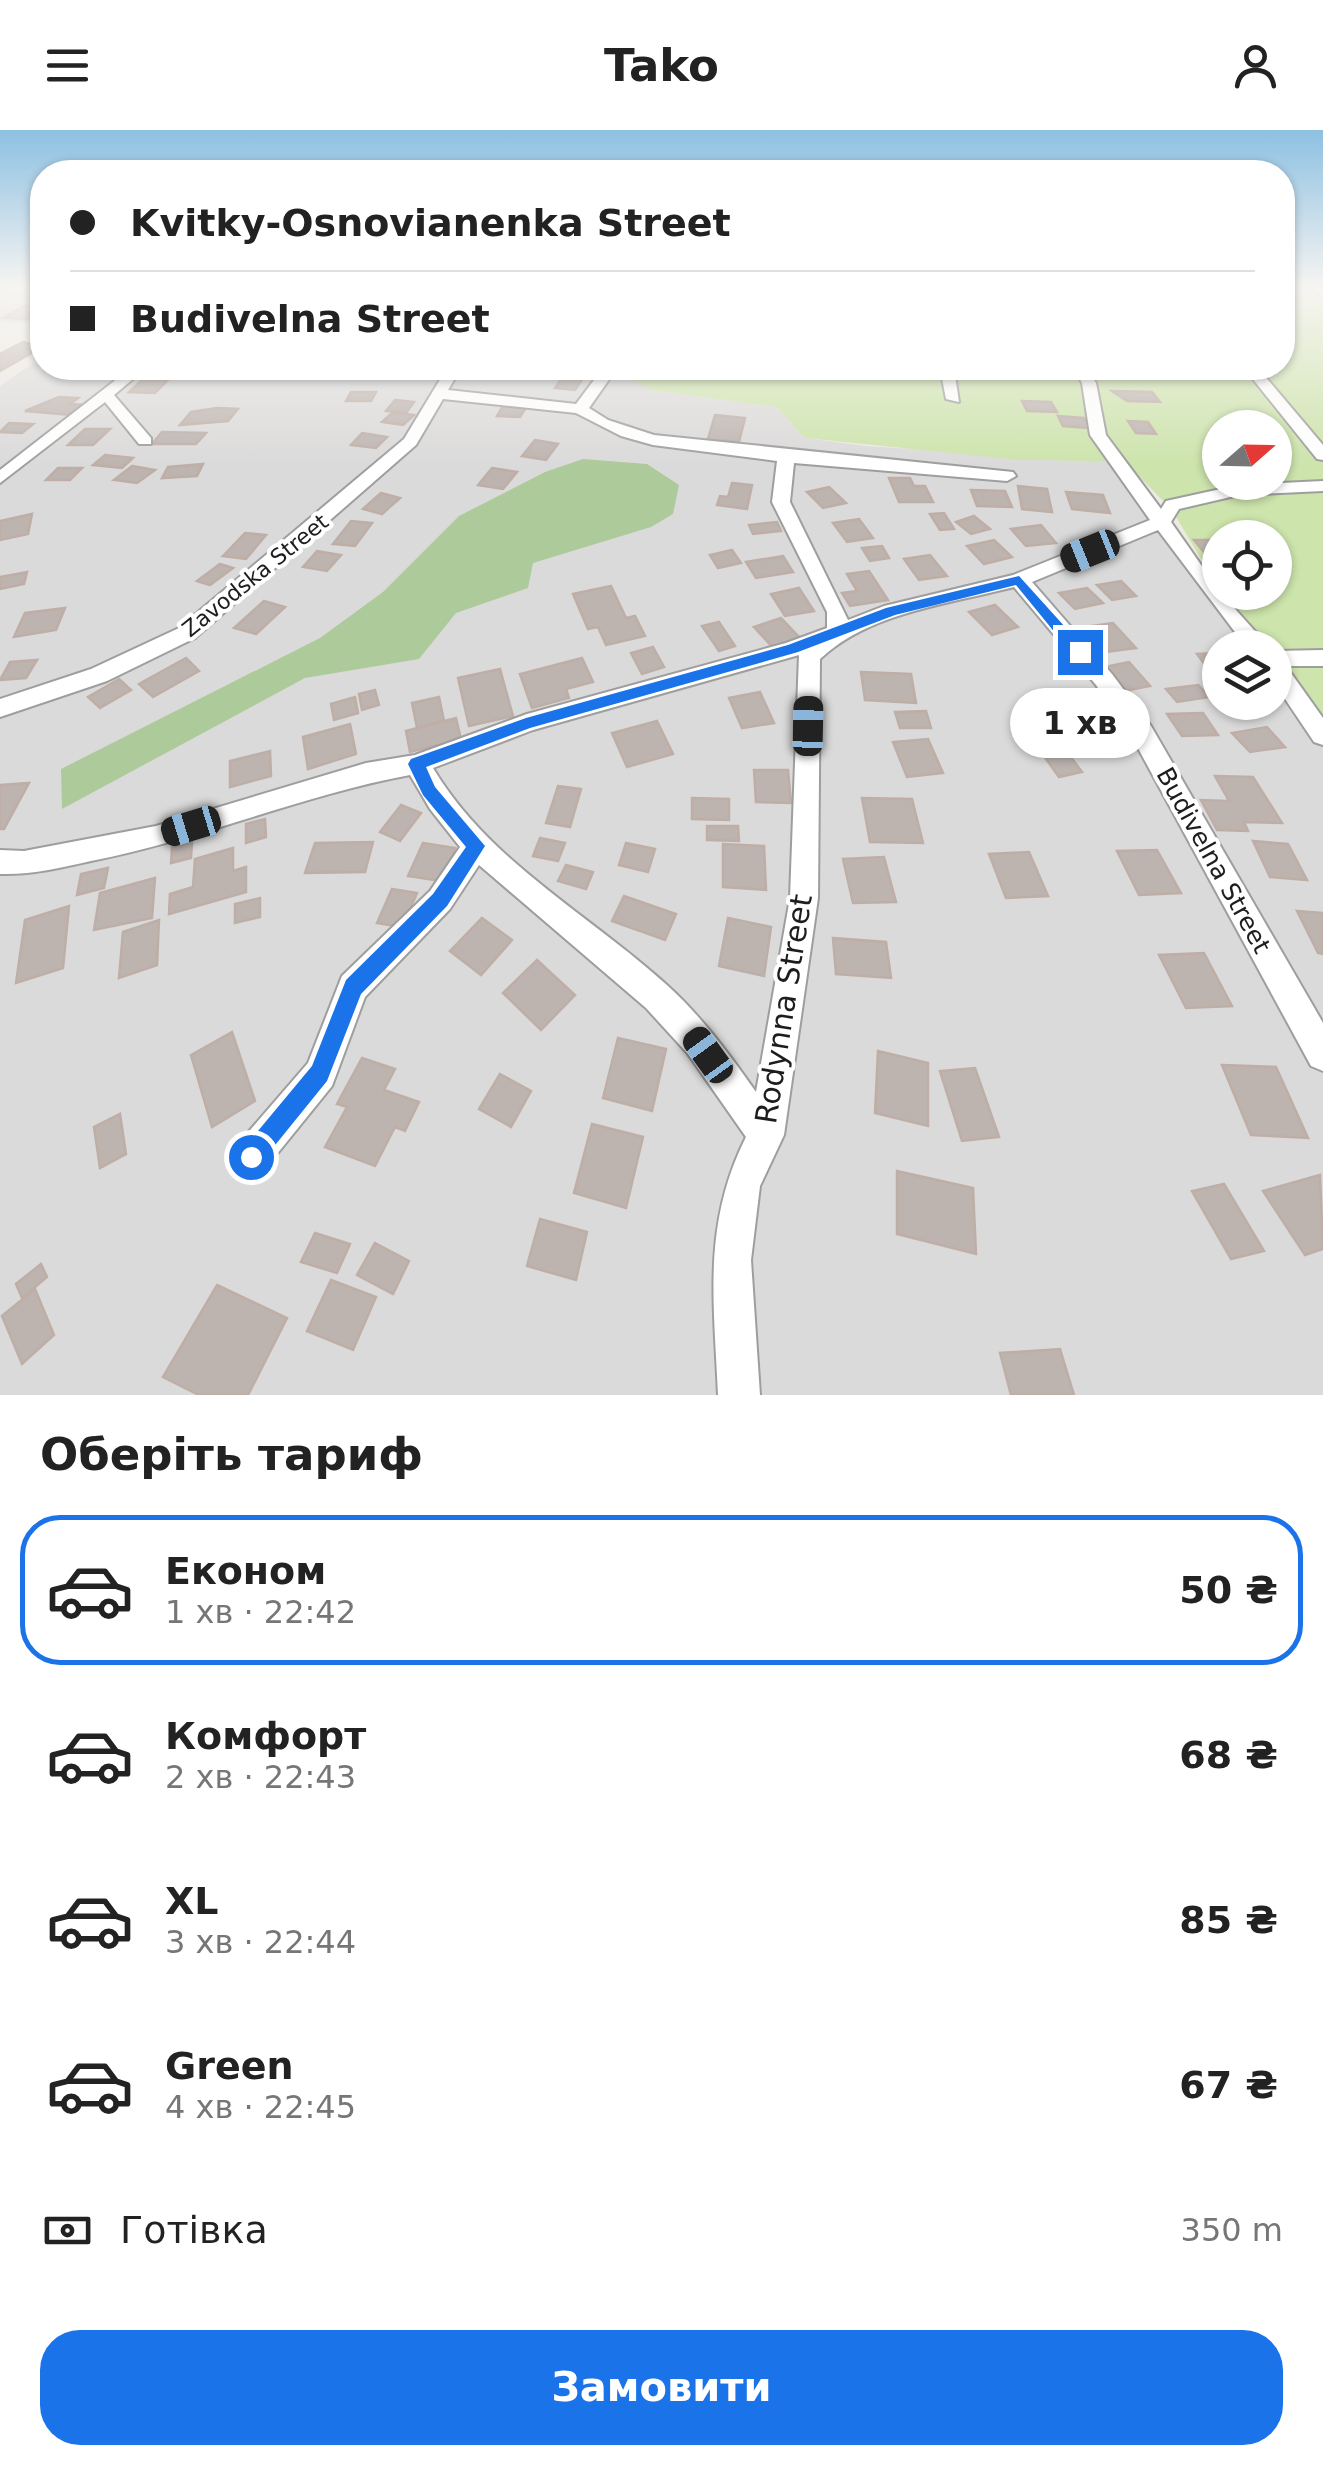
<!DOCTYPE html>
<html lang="uk">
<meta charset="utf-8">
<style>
:root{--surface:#fff;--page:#f2f2f2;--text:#222;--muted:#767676;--line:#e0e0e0;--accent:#1a73e8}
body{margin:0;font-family:"DejaVu Sans",sans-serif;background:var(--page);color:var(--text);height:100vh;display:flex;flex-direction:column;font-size:38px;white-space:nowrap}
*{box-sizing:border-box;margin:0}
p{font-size:32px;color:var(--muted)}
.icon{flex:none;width:55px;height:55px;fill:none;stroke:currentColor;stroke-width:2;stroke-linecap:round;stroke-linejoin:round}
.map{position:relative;height:1265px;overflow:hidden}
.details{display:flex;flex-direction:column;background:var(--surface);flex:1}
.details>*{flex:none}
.guide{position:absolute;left:30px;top:30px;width:1265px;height:220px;border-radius:40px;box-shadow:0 2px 8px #0004;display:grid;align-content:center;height:220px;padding:0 40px;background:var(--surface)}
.needle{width:65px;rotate:70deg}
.tools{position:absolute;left:1202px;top:280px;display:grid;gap:20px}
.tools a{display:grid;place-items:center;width:90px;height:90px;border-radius:50%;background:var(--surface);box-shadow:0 2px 8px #0004;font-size:50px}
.end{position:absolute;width:45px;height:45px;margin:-22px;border:12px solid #1a73e8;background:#fff;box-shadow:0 0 0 5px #fff}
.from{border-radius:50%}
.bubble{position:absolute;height:70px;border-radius:35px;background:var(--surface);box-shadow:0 2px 8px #0004;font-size:32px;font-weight:600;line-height:70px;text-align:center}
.car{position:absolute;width:30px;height:60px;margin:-30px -15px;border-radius:12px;box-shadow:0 0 8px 2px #0007;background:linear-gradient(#222 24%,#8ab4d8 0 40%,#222 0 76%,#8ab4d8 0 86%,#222 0)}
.guide b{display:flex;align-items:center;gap:35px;height:95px;font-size:38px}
.guide b+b{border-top:2px solid var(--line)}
.guide i{width:25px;height:25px;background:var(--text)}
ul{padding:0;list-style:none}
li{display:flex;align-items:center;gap:30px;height:150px;margin:0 20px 15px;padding:0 20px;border:5px solid transparent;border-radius:40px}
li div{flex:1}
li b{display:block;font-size:38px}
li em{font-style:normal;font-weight:600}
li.active{border-color:var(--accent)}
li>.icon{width:90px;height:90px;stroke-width:1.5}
h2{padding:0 40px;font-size:45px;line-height:120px}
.pay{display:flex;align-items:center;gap:25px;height:110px;padding:0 40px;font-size:38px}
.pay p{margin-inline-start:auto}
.action{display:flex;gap:20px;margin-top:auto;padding:20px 40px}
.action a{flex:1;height:115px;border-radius:40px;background:var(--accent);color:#fff;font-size:40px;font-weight:600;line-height:115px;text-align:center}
header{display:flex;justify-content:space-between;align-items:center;height:130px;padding:0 40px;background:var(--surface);font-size:45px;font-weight:600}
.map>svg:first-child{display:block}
</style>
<header><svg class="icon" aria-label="menu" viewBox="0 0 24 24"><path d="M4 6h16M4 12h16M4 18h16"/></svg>Tako<svg class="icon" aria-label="person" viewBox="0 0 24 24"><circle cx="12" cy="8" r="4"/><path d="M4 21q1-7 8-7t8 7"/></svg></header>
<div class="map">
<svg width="1323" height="1265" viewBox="0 0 1323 1265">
<rect width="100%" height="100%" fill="#ede9e3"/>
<g fill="#dbdada">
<path d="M 18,159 L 42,159 L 42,193 L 0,192 L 0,168 Z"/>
<path d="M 42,227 L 42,238 L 626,238 L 622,242 L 650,260 L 776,277 L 805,308 L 866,316 L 1117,332 L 1259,517 L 1220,518 L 1220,572 L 1275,572 L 1275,537 L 1323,608 L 1323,1265 L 0,1265 L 0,256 Z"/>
</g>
<path fill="#cde4ac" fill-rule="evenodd" d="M 1283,159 L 1323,159 L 1323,609 L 1275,540 L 1275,518 L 1260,517 L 1221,463 L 1275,462 L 1275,408 L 1220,408 L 1220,461 L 1172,380 L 1125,332 L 1010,329 L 805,308 L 776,277 L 650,260 L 621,242 L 626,238 L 1282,238 ZM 1220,298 L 1275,298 L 1275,352 L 1220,352 Z"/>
<path fill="#adca9a" d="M 583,329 L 647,334 L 679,355 L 673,384 L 651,397 L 533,433 L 528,458 L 456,483 L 419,529 L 305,548 L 62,679 L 61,639 L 320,508 L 383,462 L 459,386 L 545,342 Z"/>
<g fill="#bdb4b0" stroke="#beaea6" stroke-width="2.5">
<path d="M 24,176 L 42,178 L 42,190 L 3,188 Z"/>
<path d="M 23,212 L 42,217 L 0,241 L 0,224 Z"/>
<path d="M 473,239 L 509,241 L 505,247 L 467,247 Z"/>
<path d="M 563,246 L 583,248 L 575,260 L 555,258 Z"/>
<path d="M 142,250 L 167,251 L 155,263 L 129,262 Z"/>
<path d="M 1112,261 L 1152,262 L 1160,272 L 1127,271 Z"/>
<path d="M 351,262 L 376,262 L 371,271 L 346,271 Z"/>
<path d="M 59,267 L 78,268 L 70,274 L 85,275 L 71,285 L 25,281 Z"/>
<path d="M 395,270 L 414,272 L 406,283 L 386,281 Z"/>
<path d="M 1022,271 L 1051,272 L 1057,282 L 1027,281 Z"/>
<path d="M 504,274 L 527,276 L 520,287 L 497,286 Z"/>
<path d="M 217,278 L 238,279 L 228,291 L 180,295 L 191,282 Z"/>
<path d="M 393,282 L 414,285 L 403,295 L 382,292 Z"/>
<path d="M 715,285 L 745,288 L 739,312 L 708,309 Z"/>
<path d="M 1058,286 L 1084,288 L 1089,298 L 1063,296 Z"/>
<path d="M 1128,291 L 1148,292 L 1156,304 L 1136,303 Z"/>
<path d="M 9,293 L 33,294 L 22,303 L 0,302 Z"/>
<path d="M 85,299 L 110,299 L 93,315 L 68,315 Z"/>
<path d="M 162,302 L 206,303 L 196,314 L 152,314 Z"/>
<path d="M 362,303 L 387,307 L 376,318 L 351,315 Z"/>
<path d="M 535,310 L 558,314 L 546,330 L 522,326 Z"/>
<path d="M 105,325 L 133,328 L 122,338 L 93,335 Z"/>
<path d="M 203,334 L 197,346 L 162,348 L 168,337 Z"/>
<path d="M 132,336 L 155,340 L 137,353 L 114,350 Z"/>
<path d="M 58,338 L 82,338 L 70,350 L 46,350 Z"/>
<path d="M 492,338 L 517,342 L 503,359 L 478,355 Z"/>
<path d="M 889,348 L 910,348 L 914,356 L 925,356 L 933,372 L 899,372 Z"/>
<path d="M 732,353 L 752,355 L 747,379 L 717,375 L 720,366 L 728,367 Z"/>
<path d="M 1018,356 L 1047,359 L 1052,382 L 1022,379 Z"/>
<path d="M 829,357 L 846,373 L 823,378 L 807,362 Z"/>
<path d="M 971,360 L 1005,361 L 1012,377 L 977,376 Z"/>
<path d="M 1066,362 L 1103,365 L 1110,383 L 1072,379 Z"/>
<path d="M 381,363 L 400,368 L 382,384 L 363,379 Z"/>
<path d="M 944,383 L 954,399 L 940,400 L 930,384 Z"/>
<path d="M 32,384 L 28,404 L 0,410 L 0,391 Z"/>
<path d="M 974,386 L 990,399 L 971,404 L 956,392 Z"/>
<path d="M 859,389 L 873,408 L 847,412 L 833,393 Z"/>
<path d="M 351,391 L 372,393 L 355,416 L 333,414 Z"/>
<path d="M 777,392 L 781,401 L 753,404 L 749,395 Z"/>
<path d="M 1041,395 L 1056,413 L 1026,416 L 1011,399 Z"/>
<path d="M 245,403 L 266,405 L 246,429 L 223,426 Z"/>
<path d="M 994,410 L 1012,427 L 984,434 L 967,416 Z"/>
<path d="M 1194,410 L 1212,410 L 1220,419 L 1220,432 L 1212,432 Z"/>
<path d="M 882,416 L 889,428 L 870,431 L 862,418 Z"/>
<path d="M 732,420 L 741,433 L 718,438 L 710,425 Z"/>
<path d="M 317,421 L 341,425 L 327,441 L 303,437 Z"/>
<path d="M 930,425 L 947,446 L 919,450 L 904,429 Z"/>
<path d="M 783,426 L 793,442 L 756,448 L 746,432 Z"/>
<path d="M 220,434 L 233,438 L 210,455 L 197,451 Z"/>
<path d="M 869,441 L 888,470 L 850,476 L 842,463 L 857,461 L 847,444 Z"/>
<path d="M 27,442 L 24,454 L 0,459 L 0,447 Z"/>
<path d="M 1121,451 L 1136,466 L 1112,470 L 1097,455 Z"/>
<path d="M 611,456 L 626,488 L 635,486 L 645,506 L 606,515 L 598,497 L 588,499 L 573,464 Z"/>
<path d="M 799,458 L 814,481 L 785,486 L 771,464 Z"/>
<path d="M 1087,458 L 1103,473 L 1075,479 L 1059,463 Z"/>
<path d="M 264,471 L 285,477 L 256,504 L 234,498 Z"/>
<path d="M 995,475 L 1018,497 L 992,505 L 969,482 Z"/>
<path d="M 65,478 L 56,500 L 14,507 L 25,483 Z"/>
<path d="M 781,488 L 802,510 L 775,520 L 754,497 Z"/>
<path d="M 719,492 L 735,516 L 719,521 L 702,496 Z"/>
<path d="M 1113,493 L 1136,518 L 1106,522 L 1085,497 Z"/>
<path d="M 653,517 L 664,537 L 642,544 L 631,523 Z"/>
<path d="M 1220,523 L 1220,543 L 1211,543 L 1197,524 Z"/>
<path d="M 186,528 L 199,541 L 153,567 L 139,554 Z"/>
<path d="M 582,528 L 593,552 L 566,559 L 569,568 L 532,578 L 520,544 Z"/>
<path d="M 37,530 L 26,548 L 0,550 L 10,532 Z"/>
<path d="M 1129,532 L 1150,556 L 1125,561 L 1104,537 Z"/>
<path d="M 500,539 L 513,586 L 469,596 L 458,548 Z"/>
<path d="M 861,542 L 911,544 L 916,573 L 865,570 Z"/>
<path d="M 119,549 L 131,560 L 100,578 L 88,567 Z"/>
<path d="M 1198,555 L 1210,567 L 1177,572 L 1166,559 Z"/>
<path d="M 375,560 L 379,575 L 362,580 L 359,564 Z"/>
<path d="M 760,562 L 774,593 L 742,598 L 729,568 Z"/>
<path d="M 355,567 L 358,583 L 334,590 L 331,574 Z"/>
<path d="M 439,567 L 444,591 L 417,598 L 412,573 Z"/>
<path d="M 926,581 L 931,598 L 900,598 L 895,582 Z"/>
<path d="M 1203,583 L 1218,605 L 1182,606 L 1167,584 Z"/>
<path d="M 1088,587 L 1117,618 L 1087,626 L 1058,595 Z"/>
<path d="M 456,588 L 461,609 L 410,622 L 406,601 Z"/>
<path d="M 657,591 L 673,624 L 627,637 L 612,603 Z"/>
<path d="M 350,594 L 356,624 L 308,639 L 303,607 Z"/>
<path d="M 1267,597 L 1285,617 L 1250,622 L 1232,603 Z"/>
<path d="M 928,609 L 943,643 L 907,647 L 893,612 Z"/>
<path d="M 1064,618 L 1082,642 L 1059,647 L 1041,622 Z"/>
<path d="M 270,621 L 271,646 L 230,657 L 230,631 Z"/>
<path d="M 754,640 L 788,640 L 791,673 L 756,672 Z"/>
<path d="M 1215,646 L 1253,647 L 1282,693 L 1244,692 L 1248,701 L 1217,700 L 1201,670 L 1229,671 Z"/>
<path d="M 29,653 L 4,699 L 0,699 L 0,655 Z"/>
<path d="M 558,656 L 581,659 L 570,697 L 546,693 Z"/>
<path d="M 692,668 L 729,669 L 729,690 L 692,689 Z"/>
<path d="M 862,668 L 912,669 L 923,713 L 870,712 Z"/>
<path d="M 401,675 L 421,683 L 400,711 L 380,702 Z"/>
<path d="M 265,689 L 266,707 L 246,713 L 246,694 Z"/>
<path d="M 707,696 L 738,696 L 739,711 L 707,710 Z"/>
<path d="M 540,708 L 565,713 L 558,731 L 533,726 Z"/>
<path d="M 1253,711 L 1288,714 L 1307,750 L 1270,747 Z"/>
<path d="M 192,712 L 191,728 L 171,733 L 172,717 Z"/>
<path d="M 373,712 L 365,742 L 305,743 L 315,713 Z"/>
<path d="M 423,713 L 455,718 L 442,751 L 408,746 Z"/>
<path d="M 626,713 L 655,719 L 648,742 L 619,735 Z"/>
<path d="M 723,714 L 764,716 L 766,760 L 723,757 Z"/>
<path d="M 233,718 L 233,741 L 246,737 L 246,762 L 169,784 L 170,764 L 193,757 L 195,729 Z"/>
<path d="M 1157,720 L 1181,763 L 1139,765 L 1117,721 Z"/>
<path d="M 1029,722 L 1048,766 L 1006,768 L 989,724 Z"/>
<path d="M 884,727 L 896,772 L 853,773 L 843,729 Z"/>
<path d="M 566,735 L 593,742 L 586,759 L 558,751 Z"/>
<path d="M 108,738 L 104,758 L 77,765 L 81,744 Z"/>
<path d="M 155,748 L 152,788 L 94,800 L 100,763 Z"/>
<path d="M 392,759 L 417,763 L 402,797 L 377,793 Z"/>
<path d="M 624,766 L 676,784 L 665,810 L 612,791 Z"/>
<path d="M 260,768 L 260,787 L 235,793 L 235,774 Z"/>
<path d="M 69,776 L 63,838 L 16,853 L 25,790 Z"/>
<path d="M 1297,781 L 1323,783 L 1323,824 L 1318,823 Z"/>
<path d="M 482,788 L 512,810 L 481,845 L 450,821 Z"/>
<path d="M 728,788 L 771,797 L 764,846 L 719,836 Z"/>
<path d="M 159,790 L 157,835 L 119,848 L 123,802 Z"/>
<path d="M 833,808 L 886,812 L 891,848 L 836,844 Z"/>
<path d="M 1204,823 L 1232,876 L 1186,878 L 1159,825 Z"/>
<path d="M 537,830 L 575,865 L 541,900 L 503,863 Z"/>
<path d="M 232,902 L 255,971 L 212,997 L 191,925 Z"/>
<path d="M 618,908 L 666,919 L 652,981 L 603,968 Z"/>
<path d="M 878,921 L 928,933 L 928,996 L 875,983 Z"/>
<path d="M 362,928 L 395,939 L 384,960 L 419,972 L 405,1001 L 395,997 L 375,1036 L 325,1017 L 347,977 L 337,974 Z"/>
<path d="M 1222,935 L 1276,937 L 1308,1008 L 1251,1005 Z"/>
<path d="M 975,938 L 999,1007 L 962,1011 L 940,941 Z"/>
<path d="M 500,944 L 531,961 L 511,997 L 479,979 Z"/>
<path d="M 120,984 L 126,1024 L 100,1038 L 94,997 Z"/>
<path d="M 592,994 L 643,1007 L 626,1078 L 574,1063 Z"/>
<path d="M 897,1041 L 973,1058 L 976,1124 L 897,1104 Z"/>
<path d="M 1320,1045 L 1323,1119 L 1305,1125 L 1263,1061 Z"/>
<path d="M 1224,1054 L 1264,1121 L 1231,1129 L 1192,1061 Z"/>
<path d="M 540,1089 L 587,1102 L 576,1150 L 527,1136 Z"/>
<path d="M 315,1103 L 350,1114 L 337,1143 L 301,1132 Z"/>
<path d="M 375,1113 L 409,1131 L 393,1164 L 357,1145 Z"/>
<path d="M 41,1134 L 47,1147 L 22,1168 L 16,1154 Z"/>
<path d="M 331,1150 L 376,1167 L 353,1220 L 307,1201 Z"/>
<path d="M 217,1155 L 287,1188 L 248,1265 L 199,1265 L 163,1247 Z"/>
<path d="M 35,1159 L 54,1205 L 22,1234 L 2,1186 Z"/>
<path d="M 1060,1219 L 1074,1265 L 1011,1265 L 1000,1223 Z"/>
</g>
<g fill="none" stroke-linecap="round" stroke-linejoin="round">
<g stroke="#9e9e9e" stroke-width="4">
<g id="minor">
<path d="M 1314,159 L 1323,159 L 1323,166 Z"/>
<path d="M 131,238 L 146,238 L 114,265 L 151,308 L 151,314 L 139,314 L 105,272 L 0,353 L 0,340 Z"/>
<path d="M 447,238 L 461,238 L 448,260 L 576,274 L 603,238 L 617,238 L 589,278 L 608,290 L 654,305 L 1013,342 L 1016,346 L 1007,351 L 794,333 L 790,372 L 848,490 L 884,476 L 1013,445 L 1150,390 L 1090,305 L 1082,253 L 1073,238 L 1087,238 L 1096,253 L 1106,305 L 1161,379 L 1166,371 L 1239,355 L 1323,351 L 1323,361 L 1239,365 L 1179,379 L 1171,392 L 1220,462 L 1270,518 L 1247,518 L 1158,400 L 1032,452 L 1112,544 L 1151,596 L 1323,893 L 1323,941 L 1311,936 L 1133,609 L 1096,555 L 1014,457 C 949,474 870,482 820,529 L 818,768 L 784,1005 L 760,1056 L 751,1130 L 760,1265 L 718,1265 C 714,1171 702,1095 746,1007 L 688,924 L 646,878 L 479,735 L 450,779 L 365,867 L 332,956 L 264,1040 L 251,1045 L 238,1040 L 233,1027 L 238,1014 L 308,933 L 342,846 L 430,761 L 460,717 L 430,679 L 410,645 C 302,665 199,710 91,731 C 60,738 31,745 0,744 L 0,720 L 24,721 L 156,696 L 366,633 L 415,625 L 527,584 L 786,513 L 827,498 L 827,482 L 772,372 L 777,331 L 653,315 L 621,306 L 576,283 L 443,269 L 416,315 L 195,508 L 107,551 L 0,587 L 0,569 L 91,539 L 179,498 L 404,309 ZM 799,525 L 790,768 L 756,962 C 729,924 702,887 668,856 C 589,784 489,732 433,638 L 533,600 Z"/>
<path d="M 940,238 L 954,238 L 959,272 L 946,269 Z"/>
<path d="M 1244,238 L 1258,238 L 1323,315 L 1323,330 L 1317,329 Z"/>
<path d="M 1323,520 L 1323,536 L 1286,536 L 1323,588 L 1323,615 L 1314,612 L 1275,554 L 1275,521 Z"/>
</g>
</g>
<use href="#minor" fill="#fff" fill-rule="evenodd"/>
</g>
<linearGradient id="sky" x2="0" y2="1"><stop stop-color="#8dc0e2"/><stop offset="0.47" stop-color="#f7f5f2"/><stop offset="1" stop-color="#f7f5f2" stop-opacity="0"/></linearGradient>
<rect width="1323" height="336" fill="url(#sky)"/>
<path fill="#1a73e8" d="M 1019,446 L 1085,519 L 1085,526 L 1074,526 L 1016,455 L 895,485 L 798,522 L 530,598 L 426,637 L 435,657 L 485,716 L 447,776 L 361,864 L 327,951 L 259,1035 L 243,1035 L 243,1019 L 312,936 L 346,850 L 433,764 L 466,717 L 423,665 L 408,634 L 411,629 L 526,588 L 788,515 L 886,478 Z"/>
<g text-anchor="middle" stroke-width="8" stroke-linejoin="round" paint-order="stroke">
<g font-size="22" fill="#1d1d1d" stroke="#fff">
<text transform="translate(255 445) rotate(-39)" y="8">Zavodska Street</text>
</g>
<g font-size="25" fill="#1d1d1d" stroke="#fff">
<text transform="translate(1214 730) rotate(61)" y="9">Budivelna Street</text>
</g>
<g font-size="30" fill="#1d1d1d" stroke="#fff">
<text transform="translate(784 879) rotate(-81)" y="10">Rodynna Street</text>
</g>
</g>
</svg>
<div class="tools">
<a><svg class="needle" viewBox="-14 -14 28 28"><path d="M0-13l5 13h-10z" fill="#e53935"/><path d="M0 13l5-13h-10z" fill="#767676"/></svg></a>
<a><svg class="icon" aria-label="locate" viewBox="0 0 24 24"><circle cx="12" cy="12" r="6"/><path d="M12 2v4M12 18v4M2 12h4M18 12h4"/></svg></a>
<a><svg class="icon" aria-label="layers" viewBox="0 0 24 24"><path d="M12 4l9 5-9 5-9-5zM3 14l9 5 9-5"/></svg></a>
</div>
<i class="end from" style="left:251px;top:1027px"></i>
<i class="end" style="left:1080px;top:522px"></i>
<div class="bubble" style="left:1010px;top:558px;width:140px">1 хв</div>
<i class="car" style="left:1090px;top:421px;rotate:248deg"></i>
<i class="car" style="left:808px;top:596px;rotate:1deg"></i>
<i class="car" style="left:191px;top:696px;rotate:253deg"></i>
<i class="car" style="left:708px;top:925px;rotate:324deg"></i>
<div class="guide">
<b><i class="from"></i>Kvitky-Osnovianenka Street</b>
<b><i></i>Budivelna Street</b>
</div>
</div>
<section class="details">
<h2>Оберіть тариф</h2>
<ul>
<li class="active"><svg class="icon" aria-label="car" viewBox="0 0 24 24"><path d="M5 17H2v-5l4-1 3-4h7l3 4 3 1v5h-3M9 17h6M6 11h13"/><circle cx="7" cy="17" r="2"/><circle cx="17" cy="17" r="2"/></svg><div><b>Економ</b><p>1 хв · 22:42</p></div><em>50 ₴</em></li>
<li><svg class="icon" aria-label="car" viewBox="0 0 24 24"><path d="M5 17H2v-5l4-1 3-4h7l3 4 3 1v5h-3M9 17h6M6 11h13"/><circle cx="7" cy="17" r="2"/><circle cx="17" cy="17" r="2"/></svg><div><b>Комфорт</b><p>2 хв · 22:43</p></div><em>68 ₴</em></li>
<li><svg class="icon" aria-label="car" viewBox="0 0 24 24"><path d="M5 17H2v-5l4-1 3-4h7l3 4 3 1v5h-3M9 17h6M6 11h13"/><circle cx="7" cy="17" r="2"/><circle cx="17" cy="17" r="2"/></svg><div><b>XL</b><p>3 хв · 22:44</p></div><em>85 ₴</em></li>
<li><svg class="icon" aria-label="car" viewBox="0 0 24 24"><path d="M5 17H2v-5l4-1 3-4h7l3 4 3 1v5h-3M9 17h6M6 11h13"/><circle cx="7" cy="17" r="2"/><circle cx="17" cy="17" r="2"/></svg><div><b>Green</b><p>4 хв · 22:45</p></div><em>67 ₴</em></li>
</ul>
<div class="pay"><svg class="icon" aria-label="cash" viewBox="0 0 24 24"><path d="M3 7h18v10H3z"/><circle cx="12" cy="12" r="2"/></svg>Готівка<p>350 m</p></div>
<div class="action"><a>Замовити</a></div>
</section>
